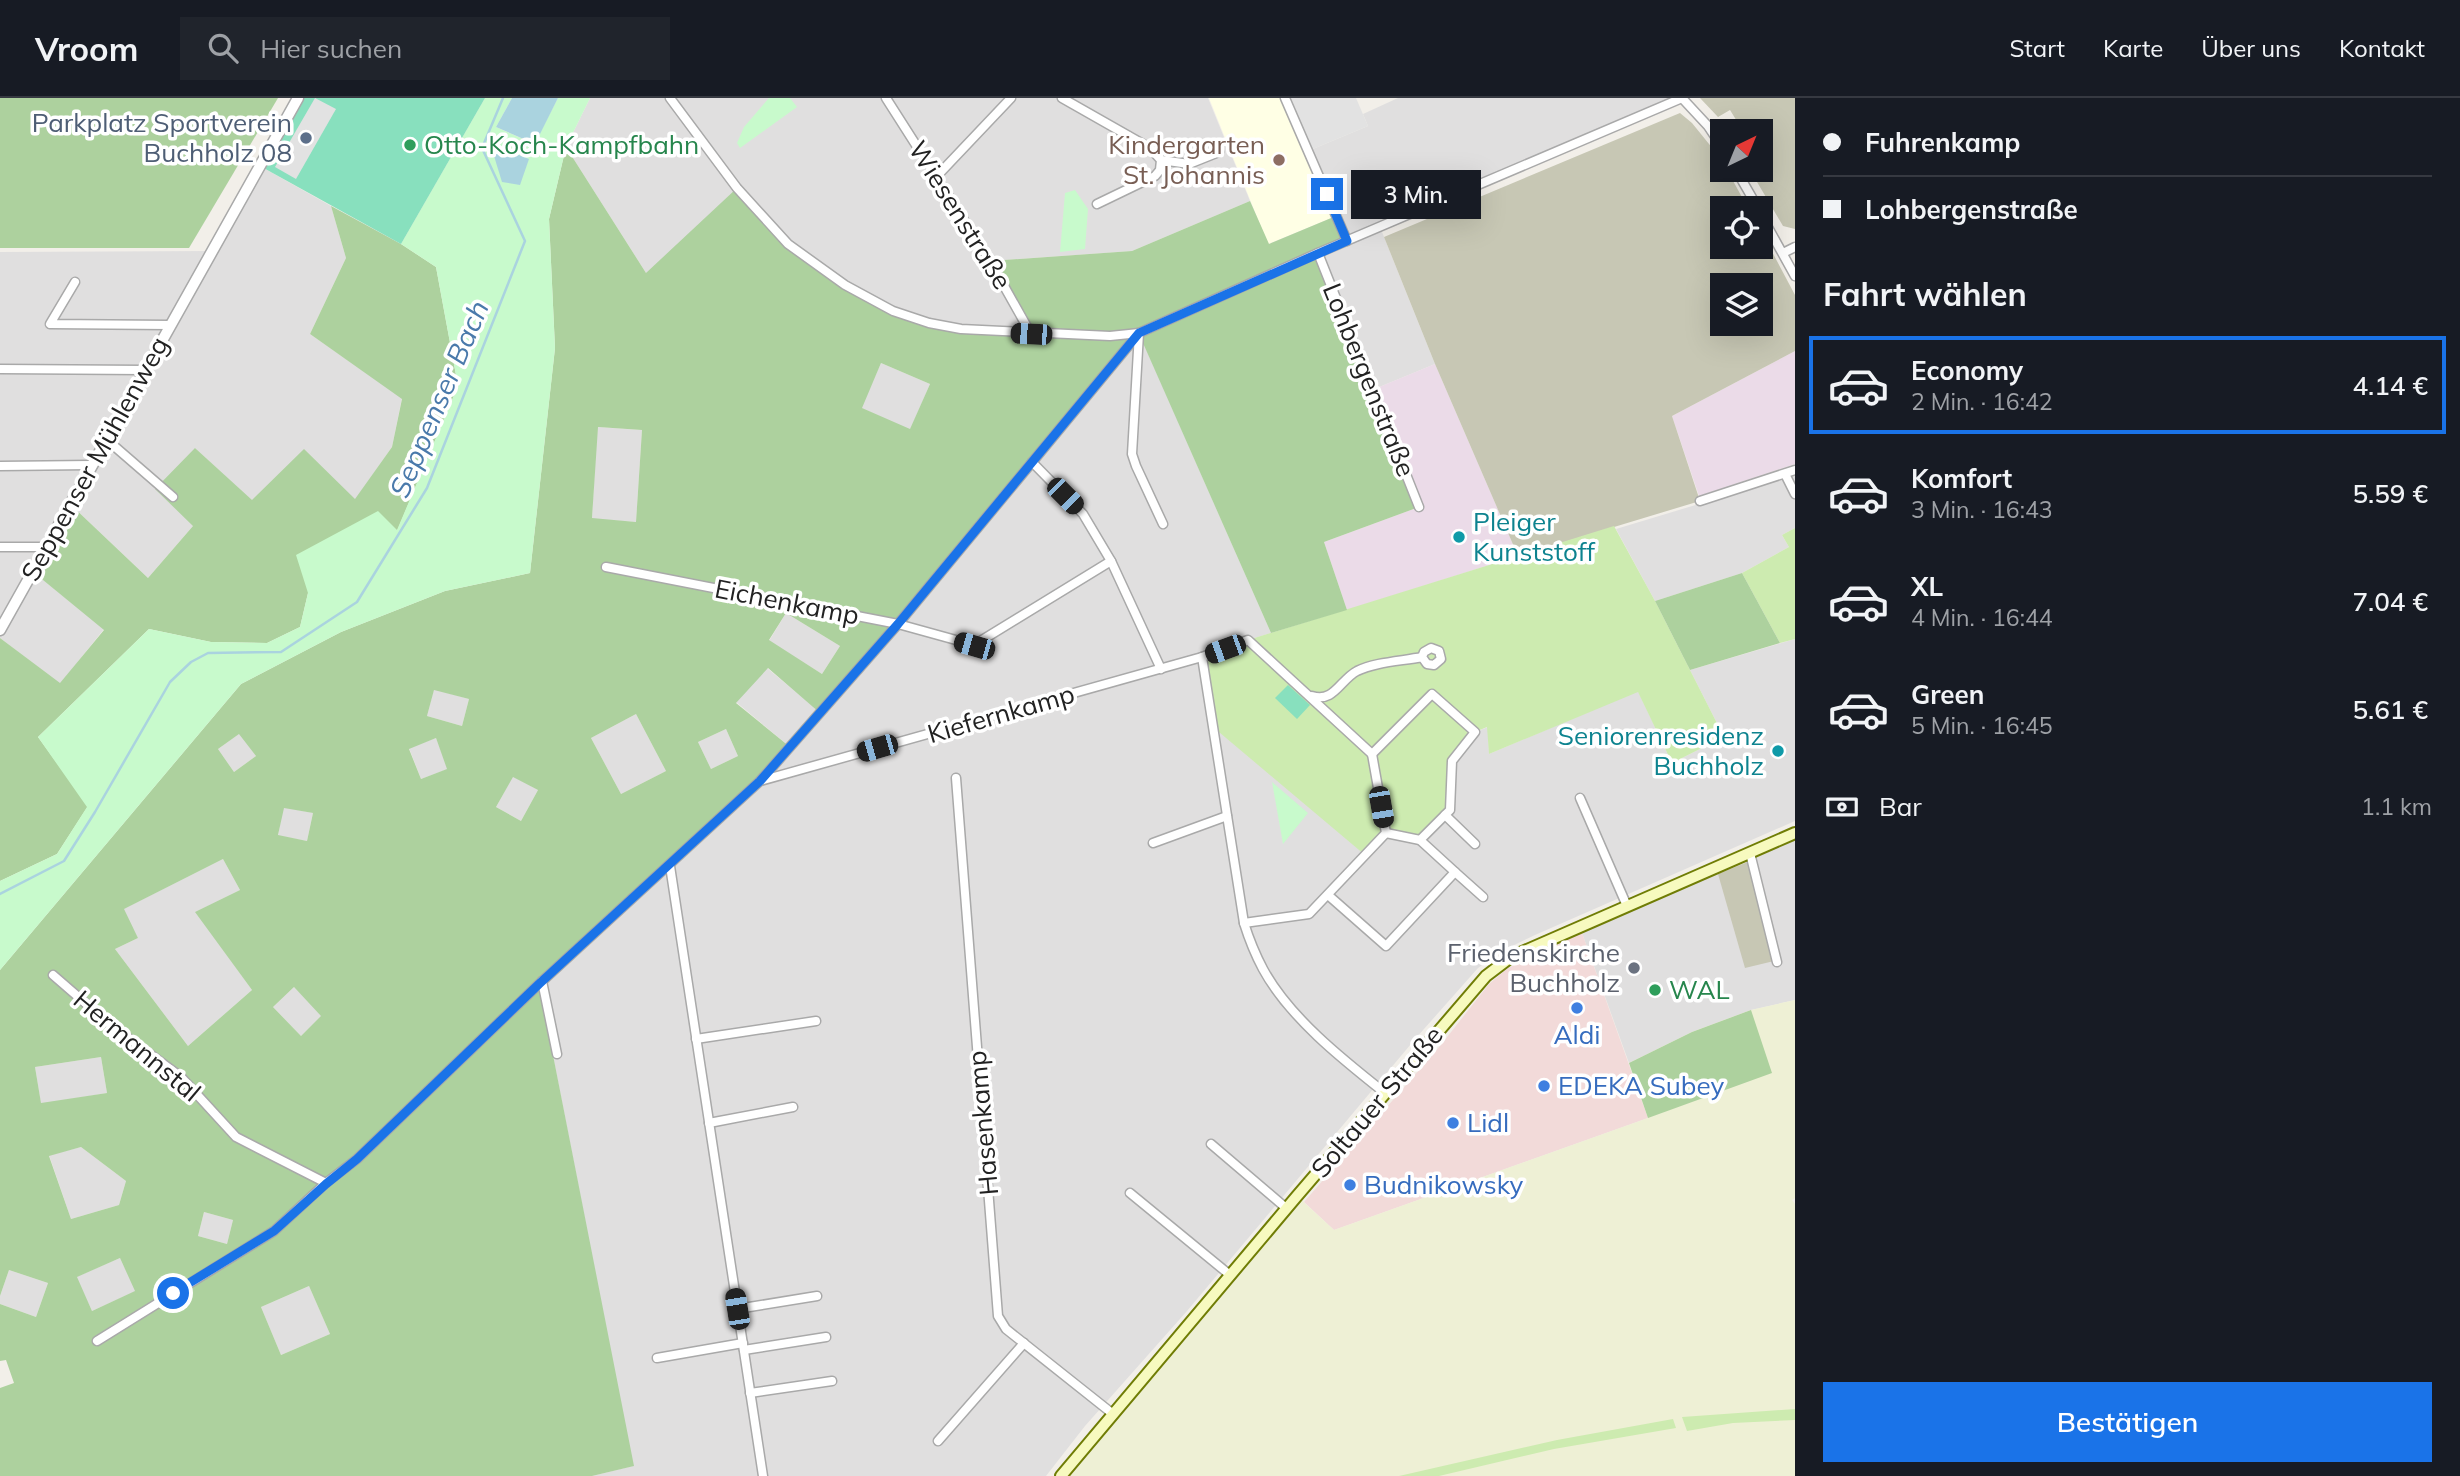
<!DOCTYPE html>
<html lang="de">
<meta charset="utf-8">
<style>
:root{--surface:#171b24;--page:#20242c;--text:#f1f3f6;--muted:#9ea1a6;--line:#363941;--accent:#1a73e8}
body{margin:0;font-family:Mulish,sans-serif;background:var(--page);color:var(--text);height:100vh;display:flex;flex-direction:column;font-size:26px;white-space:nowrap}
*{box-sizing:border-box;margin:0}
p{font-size:23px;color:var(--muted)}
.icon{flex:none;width:38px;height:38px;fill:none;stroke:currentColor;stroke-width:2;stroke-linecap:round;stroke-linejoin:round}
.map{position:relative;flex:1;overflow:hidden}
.side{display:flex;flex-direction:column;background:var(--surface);width:665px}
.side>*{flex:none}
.guide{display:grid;align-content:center;height:154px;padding:0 28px;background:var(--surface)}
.needle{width:46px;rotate:43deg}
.buttons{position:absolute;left:1710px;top:21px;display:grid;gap:14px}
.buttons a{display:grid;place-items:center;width:63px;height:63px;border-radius:0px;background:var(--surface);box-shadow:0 7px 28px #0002;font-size:35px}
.end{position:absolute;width:32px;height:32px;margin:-16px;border:9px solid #1a73e8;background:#fff;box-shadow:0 0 0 4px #fff}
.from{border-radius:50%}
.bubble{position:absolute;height:49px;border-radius:0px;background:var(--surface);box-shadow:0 7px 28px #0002;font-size:23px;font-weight:600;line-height:49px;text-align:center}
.car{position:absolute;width:21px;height:42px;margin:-21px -10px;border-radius:9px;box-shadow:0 0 5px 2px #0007;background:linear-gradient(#222 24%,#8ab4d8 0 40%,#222 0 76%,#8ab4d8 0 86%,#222 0)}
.guide b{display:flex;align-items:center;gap:24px;height:66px;font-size:26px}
.guide b+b{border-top:2px solid var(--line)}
.guide i{width:18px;height:18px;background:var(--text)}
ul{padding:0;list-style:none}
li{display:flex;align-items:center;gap:21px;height:98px;margin:0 14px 10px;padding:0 14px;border:4px solid transparent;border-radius:0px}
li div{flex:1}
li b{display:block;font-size:26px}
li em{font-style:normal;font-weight:600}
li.active{border-color:var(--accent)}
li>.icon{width:63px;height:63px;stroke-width:1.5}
h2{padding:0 28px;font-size:32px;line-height:84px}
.pay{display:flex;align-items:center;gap:18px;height:77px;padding:0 28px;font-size:26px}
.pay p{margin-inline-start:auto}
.primary-button{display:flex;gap:14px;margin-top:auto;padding:14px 28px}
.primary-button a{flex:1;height:80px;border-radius:0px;background:var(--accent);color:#fff;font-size:28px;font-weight:600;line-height:80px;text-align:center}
header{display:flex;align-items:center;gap:42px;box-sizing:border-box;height:98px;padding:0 35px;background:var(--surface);border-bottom:2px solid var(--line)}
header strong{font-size:33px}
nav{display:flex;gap:38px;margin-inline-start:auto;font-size:24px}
.search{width:490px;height:63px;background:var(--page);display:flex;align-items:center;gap:18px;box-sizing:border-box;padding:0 24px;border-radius:0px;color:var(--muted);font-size:26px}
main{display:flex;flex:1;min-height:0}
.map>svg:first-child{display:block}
</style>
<header>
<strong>Vroom</strong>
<div class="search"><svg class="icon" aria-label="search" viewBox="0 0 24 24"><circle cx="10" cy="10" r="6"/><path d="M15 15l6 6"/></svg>Hier suchen</div>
<nav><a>Start</a><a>Karte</a><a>Über uns</a><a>Kontakt</a></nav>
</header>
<main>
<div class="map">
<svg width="1795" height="1378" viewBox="0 0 1795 1378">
<rect width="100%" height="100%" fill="#f2efe9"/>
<g fill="#e0dfdf">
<path d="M 590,0 L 1208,0 L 1250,103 L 1132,153 L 991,163 L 1031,236 L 961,231 L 646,175 L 566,49 Z"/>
<path d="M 1398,0 L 1682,0 L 1380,129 L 1435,266 L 1372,292 L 1318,155 L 1346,143 L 1308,53 L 1368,28 L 1363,16 Z"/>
<path d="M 260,68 L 331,108 L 346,160 L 310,236 L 402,300 L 392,349 L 355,402 L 252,403 L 195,350 L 193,428 L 148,480 L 70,406 L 32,473 L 104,531 L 60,586 L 0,540 L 0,154 L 211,153 Z"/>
<path d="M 1139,235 L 1271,535 L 1248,542 L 1450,670 L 1475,634 L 1488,629 L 1489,656 L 1638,593 L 1672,665 L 1724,639 L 1690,572 L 1795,541 L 1795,723 L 1535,837 L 1500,854 L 1478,870 L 1416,940 L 1187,1213 L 1085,1328 L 1046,1378 L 592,1378 L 633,1368 L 539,886 L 790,649 L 736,604 L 767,570 L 820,614 Z"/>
<path d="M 881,265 L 930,286 L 910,332 L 861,310 Z"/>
<path d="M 597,329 L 642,332 L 636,424 L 592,421 Z"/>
<path d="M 1795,377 L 1795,430 L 1782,437 L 1789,449 L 1742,475 L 1655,503 L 1616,431 Z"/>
<path d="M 786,515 L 840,548 L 822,576 L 769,543 Z"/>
<path d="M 434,591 L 469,601 L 462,628 L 427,618 Z"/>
<path d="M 636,616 L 666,673 L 621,696 L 591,640 Z"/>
<path d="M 726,631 L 738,658 L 711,671 L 698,644 Z"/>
<path d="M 240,635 L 256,658 L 234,674 L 218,651 Z"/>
<path d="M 436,640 L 448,671 L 421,681 L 409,650 Z"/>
<path d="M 513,678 L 538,692 L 521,723 L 496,709 Z"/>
<path d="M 283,709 L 313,715 L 307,743 L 278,738 Z"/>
<path d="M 1795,741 L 1795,902 L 1751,912 L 1692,934 L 1629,965 L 1582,835 L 1690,787 L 1743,766 Z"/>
<path d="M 223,761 L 240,792 L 196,814 L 252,892 L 188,948 L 115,851 L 138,840 L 123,811 Z"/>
<path d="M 294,889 L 322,918 L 301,938 L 273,909 Z"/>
<path d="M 101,959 L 107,995 L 41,1006 L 35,969 Z"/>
<path d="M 81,1049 L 126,1083 L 119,1107 L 71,1121 L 49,1057 Z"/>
<path d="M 204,1114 L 233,1122 L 227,1146 L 198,1138 Z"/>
<path d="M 120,1160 L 136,1193 L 92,1213 L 76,1179 Z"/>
<path d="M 9,1172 L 48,1185 L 36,1219 L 0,1206 L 0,1198 Z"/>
<path d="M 309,1188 L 330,1236 L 281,1257 L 261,1209 Z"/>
</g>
<path fill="#f2dad9" d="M 1582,835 L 1648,1020 L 1334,1132 L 1304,1104 L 1440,948 L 1489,886 L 1508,870 Z"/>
<g fill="#ebdbe8">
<path d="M 1795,253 L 1795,366 L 1699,398 L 1672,318 Z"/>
<path d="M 1435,266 L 1518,458 L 1347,512 L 1324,444 L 1419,409 L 1372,292 Z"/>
</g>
<path fill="#ffffe5" d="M 1209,0 L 1285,0 L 1336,118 L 1268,146 Z"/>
<g fill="#c7c7b4" fill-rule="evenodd">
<path d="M 1700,0 L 1795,0 L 1795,131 L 1783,128 L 1750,72 L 1760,72 L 1760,33 L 1743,33 L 1730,12 L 1718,19 Z"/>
<path d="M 1680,15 L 1692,25 L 1722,62 L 1722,72 L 1727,72 L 1748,110 L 1722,110 L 1722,149 L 1760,149 L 1761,133 L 1795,197 L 1795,253 L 1672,318 L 1700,403 L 1518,458 L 1435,266 L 1384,139 ZM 1722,187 L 1760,187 L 1760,226 L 1722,226 Z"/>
<path d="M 1750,763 L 1774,863 L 1745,870 L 1718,776 Z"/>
</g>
<path fill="#eef0d5" d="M 1795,902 L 1795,1100 L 1792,1102 L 1795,1106 L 1795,1378 L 1061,1378 L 1297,1098 L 1334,1132 L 1648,1020 L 1629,965 L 1692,934 L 1751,912 Z"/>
<g fill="#cdebb0">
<path d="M 1614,428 L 1655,503 L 1724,639 L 1672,665 L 1638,594 L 1489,656 L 1487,629 L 1475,634 L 1452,663 L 1450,712 L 1420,742 L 1386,735 L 1365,757 L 1213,629 L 1202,559 L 1248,542 Z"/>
<path d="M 1795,430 L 1795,541 L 1780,545 L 1742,475 L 1789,449 L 1782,437 Z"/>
<path d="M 1795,1311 L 1795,1322 L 1733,1325 L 1687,1333 L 1682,1319 Z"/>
<path d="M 1673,1321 L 1676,1330 L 1554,1351 L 1439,1378 L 1399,1378 L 1557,1342 Z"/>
</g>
<g fill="#add19e" fill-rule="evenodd">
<path d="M 0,0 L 278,0 L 189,150 L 0,150 Z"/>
<path d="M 566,49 L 646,175 L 737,90 L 788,146 L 845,187 L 929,225 L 1030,235 L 990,163 L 1132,153 L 1250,103 L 1269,146 L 1336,118 L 1347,143 L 1319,154 L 1419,409 L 1324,444 L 1347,512 L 1271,535 L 1139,236 L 820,615 L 768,570 L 736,605 L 790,649 L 760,683 L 539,886 L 634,1368 L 592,1378 L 0,1378 L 0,1290 L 14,1285 L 6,1262 L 0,1263 L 0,1206 L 36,1219 L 48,1185 L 9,1172 L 0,1198 L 0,872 L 241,586 L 341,534 L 445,493 L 530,475 L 555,250 L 549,121 ZM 881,265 L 930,286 L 910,331 L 862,310 ZM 598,329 L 642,332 L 636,424 L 592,420 ZM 786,515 L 840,548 L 822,576 L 769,542 ZM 434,592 L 469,601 L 462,628 L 427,618 ZM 636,616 L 666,673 L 621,696 L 591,640 ZM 726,631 L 738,658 L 711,671 L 698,644 ZM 239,636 L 256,658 L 234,674 L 218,651 ZM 436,640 L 447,671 L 421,681 L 409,651 ZM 513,679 L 538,692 L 521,723 L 496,709 ZM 284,710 L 313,715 L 307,743 L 278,737 ZM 223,761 L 240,792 L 195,814 L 252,892 L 188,948 L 115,851 L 138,840 L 124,811 ZM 294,889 L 321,918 L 301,938 L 273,909 ZM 101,959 L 107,995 L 41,1005 L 35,969 ZM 81,1049 L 126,1083 L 119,1107 L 71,1121 L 49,1058 ZM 204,1114 L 233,1122 L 227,1146 L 198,1138 ZM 120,1160 L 135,1193 L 92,1213 L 77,1179 ZM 309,1188 L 330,1236 L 281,1257 L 261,1209 Z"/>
<path d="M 331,108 L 401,146 L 436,169 L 458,288 L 397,433 L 308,495 L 300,529 L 267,545 L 211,544 L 149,531 L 38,639 L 88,708 L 57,756 L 0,783 L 0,540 L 60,585 L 104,532 L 32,473 L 70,406 L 148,480 L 193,428 L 155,391 L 195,350 L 252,402 L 304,351 L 355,401 L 392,349 L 402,301 L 310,236 L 346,160 Z"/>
<path d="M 1742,475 L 1780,545 L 1690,572 L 1655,503 Z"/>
<path d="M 1751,912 L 1772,975 L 1648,1020 L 1629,965 L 1692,934 Z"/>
</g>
<g fill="#c8facc">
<path d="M 485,0 L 512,0 L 496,29 L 534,46 L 558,0 L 590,0 L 566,49 L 549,121 L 555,250 L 530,475 L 445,493 L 341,534 L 241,586 L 0,872 L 0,783 L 57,756 L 87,709 L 38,639 L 149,531 L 211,544 L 267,545 L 300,529 L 308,495 L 296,457 L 378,413 L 397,432 L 458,288 L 436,169 L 401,146 Z"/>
<path d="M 769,0 L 790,0 L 797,9 L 740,50 L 737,45 L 744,29 Z"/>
<path d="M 1075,92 L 1088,111 L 1085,151 L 1060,154 L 1065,95 Z"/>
<path d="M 1272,684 L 1308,715 L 1283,746 Z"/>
</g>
<g fill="#88e0be">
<path d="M 298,0 L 485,0 L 401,146 L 260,68 Z"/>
<path d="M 1288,587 L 1310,607 L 1297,621 L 1275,600 Z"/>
</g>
<g fill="#e2e2e2">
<path d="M 315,0 L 336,11 L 296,81 L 275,69 Z"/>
<path d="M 1286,0 L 1356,0 L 1368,28 L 1308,53 Z"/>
</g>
<g fill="#aad3df">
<path d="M 512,0 L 558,0 L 535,46 L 496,29 Z"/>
<path d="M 490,45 L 529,61 L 520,87 L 502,84 Z"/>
</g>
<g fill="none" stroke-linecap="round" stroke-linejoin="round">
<path stroke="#aad3df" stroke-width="2.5" d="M 0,796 L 64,763 L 95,714 L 170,584 L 191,564 L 208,555 L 281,554 L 357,504 L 427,390 L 525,143 L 482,50 L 503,0"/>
<g stroke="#a9a9a9" stroke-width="11">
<g id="minor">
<path d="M 670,0 L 737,90 L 788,146 L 845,187 L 893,213 L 929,225 L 961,231 L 1110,238 L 1139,235 L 1318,155 L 1682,0"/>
<path d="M 886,0 L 990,163 L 1031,236"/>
<path d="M 1062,0 L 1150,50 L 1161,62 L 1160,72 L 1155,78 L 1097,106"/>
<path d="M 1285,0 L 1347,143"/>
<path d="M 1682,0 L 1708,28 L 1722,49"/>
<path d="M 1161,62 L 1189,66 L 1219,54"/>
<path d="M 1736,72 L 1758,110"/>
<path d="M 937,78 L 1011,0"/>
<path d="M 1760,115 L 1795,178"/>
<path d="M 1318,155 L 1419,409"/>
<path d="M 1783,155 L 1795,149"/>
<path d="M 75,184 L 50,226 L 170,227"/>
<path d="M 1139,235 L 1132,356 L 1136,368 L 1163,426"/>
<path d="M 0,271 L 145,272"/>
<path d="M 106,341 L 173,399"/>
<path d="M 1032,364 L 1083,416 L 1111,463 L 1161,571"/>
<path d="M 0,368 L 91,367"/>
<path d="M 1785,376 L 1795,396"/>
<path d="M 1700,403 L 1795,372"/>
<path d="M 0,449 L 45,449"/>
<path d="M 606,469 L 898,526 L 974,547 L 1111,463"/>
<path d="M 1202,559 L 1244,825 C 1249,841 1255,856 1263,871 C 1289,919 1342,961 1385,995"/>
<path d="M 1312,598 C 1334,605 1340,582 1357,573 C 1375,564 1402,563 1422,559 L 1424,554 L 1431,550 L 1439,553 L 1441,561 L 1434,567 L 1427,566 L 1422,559"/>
<path d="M 1372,656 L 1432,596 L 1475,634 L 1452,663 L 1450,712 L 1420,742 L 1386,735"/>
<path d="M 956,680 L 998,1218 L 1006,1231 L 1113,1316"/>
<path d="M 760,683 L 1202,559 L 1248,542 L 1372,656"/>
<path d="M 1580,700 L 1627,808"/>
<path d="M 1445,717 L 1475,746"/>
<path d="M 1153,745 L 1227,718"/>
<path d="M 1750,755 L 1777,864"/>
<path d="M 670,768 L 763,1378"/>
<path d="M 1455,774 L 1483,799"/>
<path d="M 1328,797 L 1386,848 L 1455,774 L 1420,742"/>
<path d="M 1244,825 L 1309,816 L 1386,735 L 1372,656"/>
<path d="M 53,877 L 113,929 L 181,979 L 236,1039 L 326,1085"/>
<path d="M 542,883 L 557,956"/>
<path d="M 696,941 L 816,923"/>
<path d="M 709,1025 L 793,1009"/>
<path d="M 1211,1046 L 1286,1110"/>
<path d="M 1130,1095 L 1230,1177"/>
<path d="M 737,1211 L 817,1198"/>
<path d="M 97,1243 L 274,1133 L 326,1085 L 357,1061 L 539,886 L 760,683 L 898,526 L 1139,235"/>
<path d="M 744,1252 L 826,1239"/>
<path d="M 657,1260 L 743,1245"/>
<path d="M 750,1295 L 832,1283"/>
<path d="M 938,1343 L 1024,1245"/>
</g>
</g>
<g stroke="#a9a9a9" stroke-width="13">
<path id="tertiary" d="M 0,532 L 298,0"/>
</g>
<g stroke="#707d05" stroke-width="14">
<path id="secondary" d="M 1061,1378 L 1297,1098 L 1486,878 L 1511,859 L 1795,735"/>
</g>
<use href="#minor" stroke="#fff" stroke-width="8"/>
<use href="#tertiary" stroke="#fff" stroke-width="10"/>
<use href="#secondary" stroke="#f7fabf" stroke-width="10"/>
</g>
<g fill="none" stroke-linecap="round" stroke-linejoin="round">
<path stroke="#1a73e8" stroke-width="9" d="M 173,1195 L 274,1133 L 326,1086 L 357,1061 L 539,886 L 760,683 L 898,526 L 1139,235 L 1347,143 L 1327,96"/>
</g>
<circle fill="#5c6f8a" stroke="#fff" stroke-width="2.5" cx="306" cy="40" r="7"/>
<g fill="#2e9e5b" stroke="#fff" stroke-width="2.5">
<circle cx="410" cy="47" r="7"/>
<circle cx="1655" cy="892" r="7"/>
</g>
<circle fill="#8d6e63" stroke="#fff" stroke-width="2.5" cx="1279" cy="62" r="7"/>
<g fill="#0f9aa8" stroke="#fff" stroke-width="2.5">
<circle cx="1459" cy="439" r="7"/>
<circle cx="1778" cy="653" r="7"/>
</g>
<circle fill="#6b7280" stroke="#fff" stroke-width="2.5" cx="1634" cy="870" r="7"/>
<g fill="#3f7fe0" stroke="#fff" stroke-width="2.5">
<circle cx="1577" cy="910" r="7"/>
<circle cx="1544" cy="988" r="7"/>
<circle cx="1453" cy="1025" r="7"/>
<circle cx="1350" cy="1087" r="7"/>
</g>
<g text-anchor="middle" stroke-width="7" stroke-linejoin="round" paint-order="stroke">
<g font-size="26" fill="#4e5e75" stroke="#fff" text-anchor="end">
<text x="292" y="34">Parkplatz Sportverein<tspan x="292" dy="30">Buchholz 08</tspan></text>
</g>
<g font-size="26" fill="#27864d" stroke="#fff" text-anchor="start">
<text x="424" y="56">Otto-Koch-Kampfbahn</text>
<text x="1669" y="901">WAL</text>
</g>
<g font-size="26" fill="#785e54" stroke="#fff" text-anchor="end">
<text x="1265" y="56">Kindergarten<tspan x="1265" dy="30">St. Johannis</tspan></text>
</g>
<g font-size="26" fill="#222" stroke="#fff">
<text transform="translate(960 117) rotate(58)" y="9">Wiesenstraße</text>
<text transform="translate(1369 282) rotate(68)" y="9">Lohbergenstraße</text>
<text transform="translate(95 361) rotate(-61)" y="9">Seppenser Mühlenweg</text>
<text transform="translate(787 504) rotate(11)" y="9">Eichenkamp</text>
<text transform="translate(1001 616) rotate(-16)" y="9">Kiefernkamp</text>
<text transform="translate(137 948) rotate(40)" y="9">Hermannstal</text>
<text transform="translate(1377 1004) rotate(-50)" y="9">Soltauer Straße</text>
<text transform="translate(983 1025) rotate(-95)" y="9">Hasenkamp</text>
</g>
<g font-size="26" fill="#0d838f" stroke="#fff" text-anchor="start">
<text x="1473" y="433">Pleiger<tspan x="1473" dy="30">Kunststoff</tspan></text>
<text x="1764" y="647" text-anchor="end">Seniorenresidenz<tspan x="1764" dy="30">Buchholz</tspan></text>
</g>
<g font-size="26" fill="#5b616d" stroke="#fff" text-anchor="end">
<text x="1620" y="864">Friedenskirche<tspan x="1620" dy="30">Buchholz</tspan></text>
</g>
<g font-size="26" fill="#366cbe" stroke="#fff" text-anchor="start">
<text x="1577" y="946" text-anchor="middle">Aldi</text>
<text x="1558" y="997">EDEKA Subey</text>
<text x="1467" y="1034">Lidl</text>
<text x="1364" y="1096">Budnikowsky</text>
</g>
<g font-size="28" font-style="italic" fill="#4a7aab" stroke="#fff">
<text transform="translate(439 301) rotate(-67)" y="10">Seppenser Bach</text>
</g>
</g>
</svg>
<div class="buttons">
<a><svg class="needle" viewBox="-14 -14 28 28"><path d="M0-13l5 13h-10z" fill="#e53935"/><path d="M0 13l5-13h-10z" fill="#9ea1a6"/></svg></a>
<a><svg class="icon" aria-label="locate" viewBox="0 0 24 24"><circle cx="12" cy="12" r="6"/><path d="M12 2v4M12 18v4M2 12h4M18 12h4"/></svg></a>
<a><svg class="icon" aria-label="layers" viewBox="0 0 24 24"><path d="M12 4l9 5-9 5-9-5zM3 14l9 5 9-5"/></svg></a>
</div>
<i class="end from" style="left:173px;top:1195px"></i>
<i class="end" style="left:1327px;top:96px"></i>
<div class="bubble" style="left:1351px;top:72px;width:130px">3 Min.</div>
<i class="car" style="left:1031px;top:236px;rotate:273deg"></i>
<i class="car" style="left:1065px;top:398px;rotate:135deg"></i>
<i class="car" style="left:974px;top:548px;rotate:286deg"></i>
<i class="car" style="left:1225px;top:551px;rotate:250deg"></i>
<i class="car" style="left:877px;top:650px;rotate:254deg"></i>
<i class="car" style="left:1381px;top:709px;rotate:170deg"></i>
<i class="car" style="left:737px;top:1211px;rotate:351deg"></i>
</div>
<section class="side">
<div class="guide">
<b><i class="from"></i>Fuhrenkamp</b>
<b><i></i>Lohbergenstraße</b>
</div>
<h2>Fahrt wählen</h2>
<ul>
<li class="active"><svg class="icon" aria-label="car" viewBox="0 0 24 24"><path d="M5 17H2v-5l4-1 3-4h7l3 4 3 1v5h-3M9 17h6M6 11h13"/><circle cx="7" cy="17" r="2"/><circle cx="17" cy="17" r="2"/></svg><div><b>Economy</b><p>2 Min. · 16:42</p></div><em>4.14 €</em></li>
<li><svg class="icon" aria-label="car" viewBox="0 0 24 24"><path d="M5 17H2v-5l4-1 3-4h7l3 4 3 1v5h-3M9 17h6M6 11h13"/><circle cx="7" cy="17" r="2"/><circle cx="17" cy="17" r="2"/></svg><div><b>Komfort</b><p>3 Min. · 16:43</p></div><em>5.59 €</em></li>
<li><svg class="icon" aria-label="car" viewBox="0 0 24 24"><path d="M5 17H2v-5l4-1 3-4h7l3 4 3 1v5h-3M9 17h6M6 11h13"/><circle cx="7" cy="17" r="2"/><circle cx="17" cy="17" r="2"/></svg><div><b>XL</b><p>4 Min. · 16:44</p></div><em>7.04 €</em></li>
<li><svg class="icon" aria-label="car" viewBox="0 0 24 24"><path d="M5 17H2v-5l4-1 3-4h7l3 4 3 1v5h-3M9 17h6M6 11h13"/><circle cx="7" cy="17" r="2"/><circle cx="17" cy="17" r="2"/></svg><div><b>Green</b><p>5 Min. · 16:45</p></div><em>5.61 €</em></li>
</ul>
<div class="pay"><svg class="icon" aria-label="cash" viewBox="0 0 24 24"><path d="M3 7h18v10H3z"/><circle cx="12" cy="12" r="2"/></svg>Bar<p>1.1 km</p></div>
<div class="primary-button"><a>Bestätigen</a></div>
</section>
</main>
